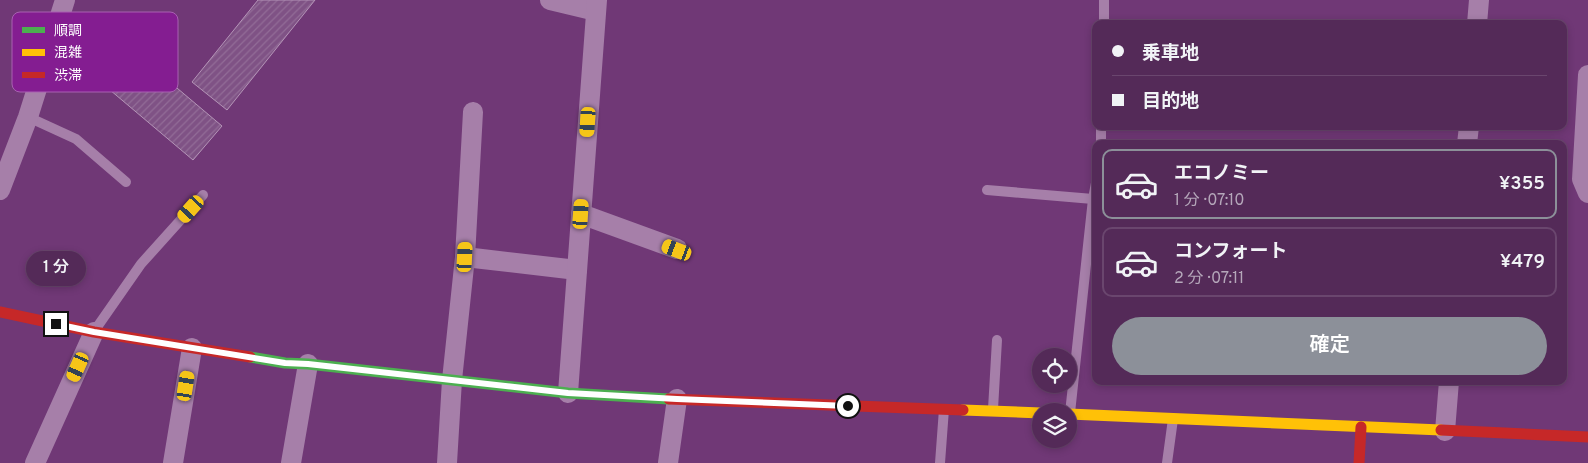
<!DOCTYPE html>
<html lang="ja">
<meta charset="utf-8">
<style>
:root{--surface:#542a58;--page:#5d3661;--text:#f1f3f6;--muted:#b5a7ba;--line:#6a466e;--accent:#8c9099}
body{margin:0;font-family:Overpass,"Noto Sans JP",sans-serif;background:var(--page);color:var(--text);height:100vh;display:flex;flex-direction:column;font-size:19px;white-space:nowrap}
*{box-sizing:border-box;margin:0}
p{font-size:16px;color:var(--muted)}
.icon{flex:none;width:28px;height:28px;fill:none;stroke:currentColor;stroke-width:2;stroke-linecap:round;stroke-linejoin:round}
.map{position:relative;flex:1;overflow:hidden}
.panel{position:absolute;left:1092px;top:140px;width:475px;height:245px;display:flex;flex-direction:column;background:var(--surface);border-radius:10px;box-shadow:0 2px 8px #0003,0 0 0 1px var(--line)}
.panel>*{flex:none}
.guide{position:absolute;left:1092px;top:20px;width:475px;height:110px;border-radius:10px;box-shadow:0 2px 8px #0003,0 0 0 1px var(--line);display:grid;align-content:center;height:110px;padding:0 20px;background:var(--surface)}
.tools{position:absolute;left:1032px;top:348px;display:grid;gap:10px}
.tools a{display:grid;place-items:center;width:45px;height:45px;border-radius:50%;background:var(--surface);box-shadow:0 2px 8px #0003,0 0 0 1px var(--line);font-size:25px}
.end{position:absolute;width:22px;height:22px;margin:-11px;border:6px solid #fff;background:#111;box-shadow:0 0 0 2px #111}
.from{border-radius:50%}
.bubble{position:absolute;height:35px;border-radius:18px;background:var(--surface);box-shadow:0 2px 8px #0003,0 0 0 1px var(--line);font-size:16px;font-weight:600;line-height:35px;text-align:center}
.car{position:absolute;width:15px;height:30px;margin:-15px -8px;border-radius:6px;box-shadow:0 0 4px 1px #0007;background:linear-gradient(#f5c518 24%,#345 0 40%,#f5c518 0 76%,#345 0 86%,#f5c518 0)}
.guide b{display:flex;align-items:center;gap:18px;height:48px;font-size:19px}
.guide b+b{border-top:1px solid var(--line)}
.guide i{width:12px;height:12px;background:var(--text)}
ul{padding:9px 0 0;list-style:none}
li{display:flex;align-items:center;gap:15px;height:70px;margin:0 10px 8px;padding:0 10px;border:2px solid var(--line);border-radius:10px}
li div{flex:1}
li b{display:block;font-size:19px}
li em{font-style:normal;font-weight:600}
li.on{border-color:var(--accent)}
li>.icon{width:45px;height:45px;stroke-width:1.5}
.cta{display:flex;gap:10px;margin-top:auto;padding:10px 20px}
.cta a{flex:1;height:58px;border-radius:30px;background:var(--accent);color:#fff;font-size:20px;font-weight:600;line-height:58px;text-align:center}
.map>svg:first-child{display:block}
</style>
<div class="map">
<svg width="1588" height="463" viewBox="0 0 1588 463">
<defs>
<pattern id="building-hatch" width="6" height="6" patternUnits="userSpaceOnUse" patternTransform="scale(1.25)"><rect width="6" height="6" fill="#7f5285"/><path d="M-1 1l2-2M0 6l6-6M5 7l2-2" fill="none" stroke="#926c97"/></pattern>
</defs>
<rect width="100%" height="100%" fill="#703876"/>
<g fill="url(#building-hatch)" stroke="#b494b7">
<path d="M 258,0 L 315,0 L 227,110 L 192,82 Z"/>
<path d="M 107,29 L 222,126 L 193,160 L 78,63 Z"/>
</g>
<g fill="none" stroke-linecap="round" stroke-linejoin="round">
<g stroke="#a67fa9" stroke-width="10">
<path d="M 1104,24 L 1104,0"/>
<path d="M 28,117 L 76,139 L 126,182"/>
<path d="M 1101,144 L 1101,126"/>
<path d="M 987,190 L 1093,199"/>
<path d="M 95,330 L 141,264 L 203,195"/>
<path d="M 993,409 L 997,340"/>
<path d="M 1070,413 L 1093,199 L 1096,183"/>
<path d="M 940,463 L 944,409"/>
<path d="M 1167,463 L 1173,419"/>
</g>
<g stroke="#a67fa9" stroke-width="20">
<path d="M 550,0 L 596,11"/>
<path d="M 1477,24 L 1479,0"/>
<path d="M 1588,75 L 1582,179 L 1588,193"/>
<path d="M 1467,144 L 1469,126"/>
<path d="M 0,190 L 28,117 L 65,0"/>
<path d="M 581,214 L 677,249"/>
<path d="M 465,257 L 577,270"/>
<path d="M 568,393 L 597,0"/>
<path d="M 1445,431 L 1449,381"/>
<path d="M 35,463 L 94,332"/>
<path d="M 173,463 L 192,348"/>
<path d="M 291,463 L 308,364"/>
<path d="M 447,463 L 452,380 L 465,257 L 473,112"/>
<path d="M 668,463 L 677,399"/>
</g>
<path stroke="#4caf50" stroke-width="11" d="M 250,357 L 285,363 L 308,364 L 568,393 L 669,399"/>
<g stroke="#ffc107" stroke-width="11">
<path d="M 963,410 L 1041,413"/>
<path d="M 1069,414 L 1441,430"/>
</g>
<g stroke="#c62828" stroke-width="11">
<path d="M 0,312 L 94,332 L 250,357"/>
<path d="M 669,399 L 963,410"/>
<path d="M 1441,430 L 1588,437"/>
<path d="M 1359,463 L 1361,427"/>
</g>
</g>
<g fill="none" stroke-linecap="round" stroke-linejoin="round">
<path stroke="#fff" stroke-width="6" d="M 56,324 L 94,332 L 285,363 L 308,364 L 568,393 L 677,399 L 848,406"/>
</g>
<rect x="12" y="12" width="166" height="80" rx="8" fill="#841d91" stroke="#a961b2" stroke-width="1"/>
<rect x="22" y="27" width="23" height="6" fill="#4caf50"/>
<rect x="22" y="49" width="23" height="7" fill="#ffc107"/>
<rect x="22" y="72" width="23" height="6" fill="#c62828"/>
<g font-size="14" fill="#fff">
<text x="54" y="35">順調</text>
<text x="54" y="57">混雑</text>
<text x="54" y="80">渋滞</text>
</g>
</svg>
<div class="tools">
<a><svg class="icon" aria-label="locate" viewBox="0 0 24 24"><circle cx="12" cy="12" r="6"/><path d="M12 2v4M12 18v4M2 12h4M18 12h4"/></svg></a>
<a><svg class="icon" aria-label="layers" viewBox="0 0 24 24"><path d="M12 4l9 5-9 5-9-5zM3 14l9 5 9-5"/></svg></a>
</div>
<i class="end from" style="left:848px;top:406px"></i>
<i class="end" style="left:56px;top:324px"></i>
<div class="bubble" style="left:26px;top:251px;width:60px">1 分</div>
<i class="car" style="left:588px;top:122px;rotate:184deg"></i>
<i class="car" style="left:191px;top:209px;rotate:222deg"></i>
<i class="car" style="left:581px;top:214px;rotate:4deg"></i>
<i class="car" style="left:677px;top:250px;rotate:291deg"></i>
<i class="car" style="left:465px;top:257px;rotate:3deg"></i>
<i class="car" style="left:78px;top:367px;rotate:204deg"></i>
<i class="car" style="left:186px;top:386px;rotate:9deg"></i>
<div class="guide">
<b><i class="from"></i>乗車地</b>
<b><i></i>目的地</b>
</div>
<section class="panel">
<ul>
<li class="on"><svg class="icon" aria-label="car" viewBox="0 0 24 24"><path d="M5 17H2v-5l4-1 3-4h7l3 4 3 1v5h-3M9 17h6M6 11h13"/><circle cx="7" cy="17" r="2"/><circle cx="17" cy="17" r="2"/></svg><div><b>エコノミー</b><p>1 分 · 07:10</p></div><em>¥355</em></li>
<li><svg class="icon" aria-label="car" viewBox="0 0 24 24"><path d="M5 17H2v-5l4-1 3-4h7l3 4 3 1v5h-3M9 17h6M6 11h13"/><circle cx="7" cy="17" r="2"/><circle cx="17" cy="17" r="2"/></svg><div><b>コンフォート</b><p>2 分 · 07:11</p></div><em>¥479</em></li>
</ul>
<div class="cta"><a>確定</a></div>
</section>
</div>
